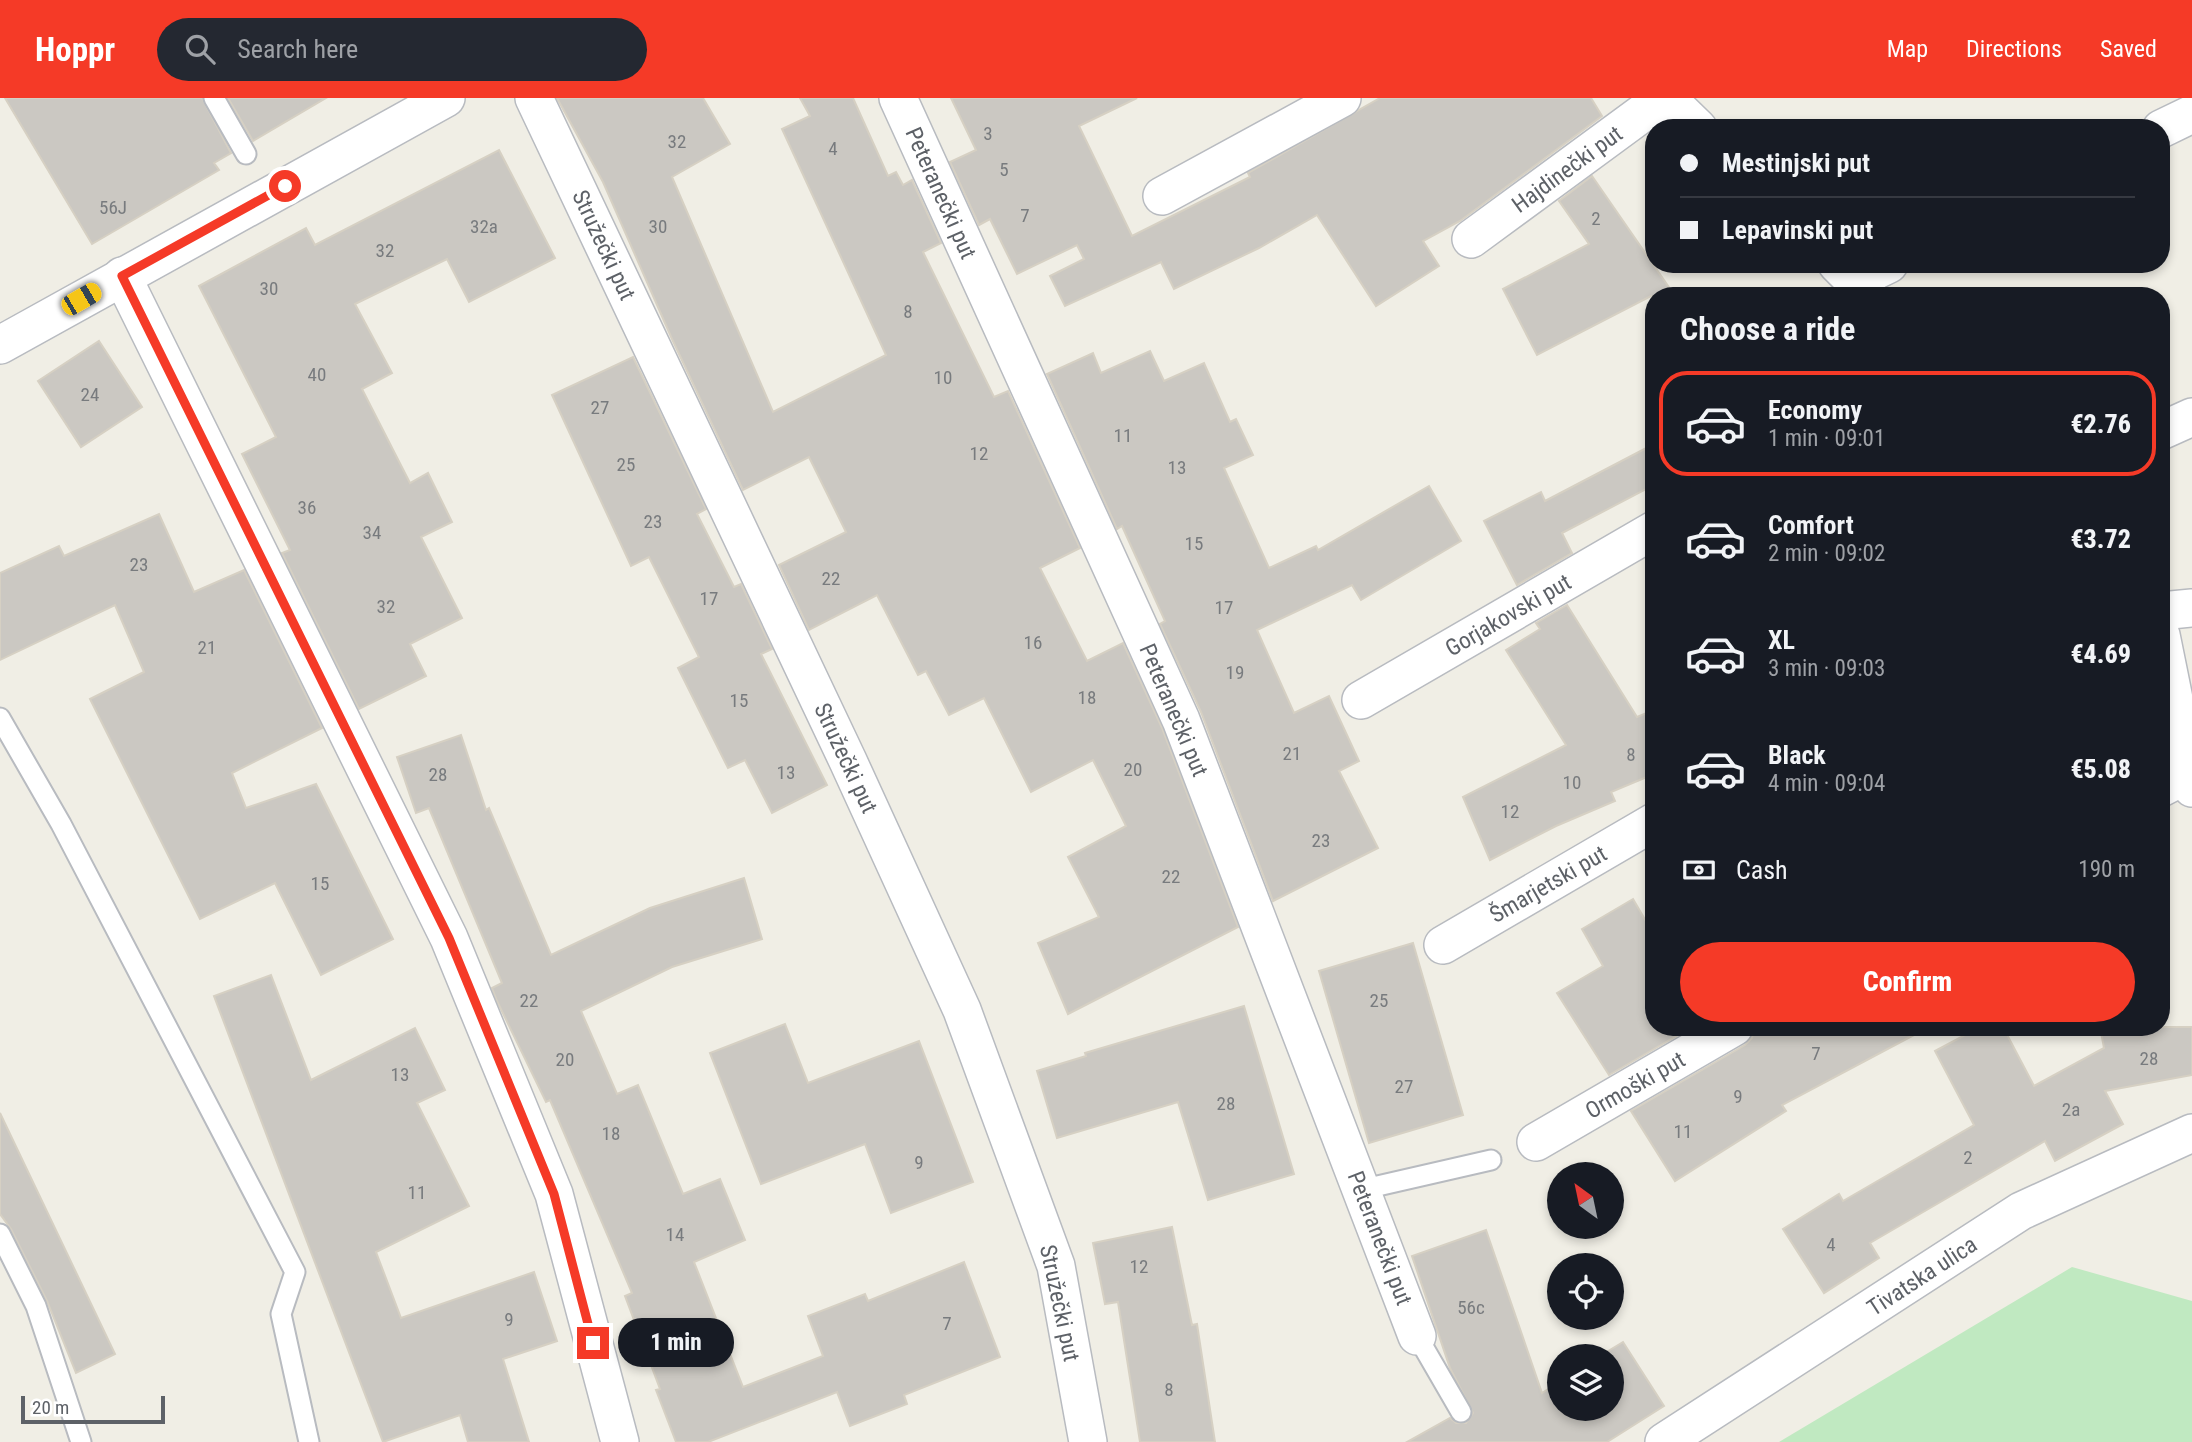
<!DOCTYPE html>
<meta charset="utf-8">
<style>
:root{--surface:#171b24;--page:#242831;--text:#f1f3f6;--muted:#9ea1a6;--line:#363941;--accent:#f53a27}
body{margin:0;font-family:"Roboto Condensed",sans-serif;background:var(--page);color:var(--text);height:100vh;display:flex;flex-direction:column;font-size:26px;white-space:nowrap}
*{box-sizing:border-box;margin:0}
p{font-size:23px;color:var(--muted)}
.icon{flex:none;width:38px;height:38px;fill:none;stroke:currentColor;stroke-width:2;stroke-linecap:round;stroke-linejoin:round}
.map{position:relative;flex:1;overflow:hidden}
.side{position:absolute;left:1645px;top:189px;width:525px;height:749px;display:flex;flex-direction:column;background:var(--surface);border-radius:28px;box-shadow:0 4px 10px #0003}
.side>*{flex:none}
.banner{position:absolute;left:1645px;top:21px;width:525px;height:154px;border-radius:28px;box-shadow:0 4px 10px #0003;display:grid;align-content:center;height:154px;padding:0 35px;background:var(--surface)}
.needle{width:46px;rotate:327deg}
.buttons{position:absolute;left:1547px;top:1064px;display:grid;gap:14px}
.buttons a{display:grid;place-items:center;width:77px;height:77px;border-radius:50%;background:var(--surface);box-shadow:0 4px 10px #0003;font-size:35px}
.scale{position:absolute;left:21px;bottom:18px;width:144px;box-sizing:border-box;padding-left:7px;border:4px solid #5d6167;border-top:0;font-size:19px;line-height:24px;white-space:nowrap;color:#5d6167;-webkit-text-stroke:5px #fff;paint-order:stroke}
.end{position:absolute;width:32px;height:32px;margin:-16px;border:9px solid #f53a27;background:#fff;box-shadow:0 0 0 4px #fff}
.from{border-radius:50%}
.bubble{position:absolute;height:49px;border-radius:24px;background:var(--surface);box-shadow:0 4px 10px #0003;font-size:23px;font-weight:800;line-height:49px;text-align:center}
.car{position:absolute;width:21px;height:42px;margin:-21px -10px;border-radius:9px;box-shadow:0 0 5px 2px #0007;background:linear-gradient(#f5c518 24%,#345 0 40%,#f5c518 0 76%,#345 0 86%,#f5c518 0)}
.banner b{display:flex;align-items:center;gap:24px;height:66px;font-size:26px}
.banner b+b{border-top:2px solid var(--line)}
.banner i{width:18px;height:18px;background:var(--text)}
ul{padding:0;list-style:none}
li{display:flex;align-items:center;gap:21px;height:105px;margin:0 14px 10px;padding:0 21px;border:4px solid transparent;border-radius:28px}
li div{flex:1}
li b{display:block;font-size:26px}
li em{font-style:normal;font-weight:800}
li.selected{border-color:var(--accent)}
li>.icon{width:63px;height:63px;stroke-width:1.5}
h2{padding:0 35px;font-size:32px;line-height:84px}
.pay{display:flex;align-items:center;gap:18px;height:77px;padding:0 35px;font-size:26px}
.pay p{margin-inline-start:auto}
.primary-button{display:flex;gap:14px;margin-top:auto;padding:14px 35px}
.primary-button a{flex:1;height:80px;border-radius:42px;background:var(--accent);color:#fff;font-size:28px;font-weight:800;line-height:80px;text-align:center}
header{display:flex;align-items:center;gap:42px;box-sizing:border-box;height:98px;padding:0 35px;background:var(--accent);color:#fff}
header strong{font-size:33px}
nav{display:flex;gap:38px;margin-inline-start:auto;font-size:24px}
.search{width:490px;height:63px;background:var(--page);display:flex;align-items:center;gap:18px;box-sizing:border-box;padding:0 24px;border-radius:38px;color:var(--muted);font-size:26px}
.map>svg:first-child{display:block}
</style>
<header>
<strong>Hoppr</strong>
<div class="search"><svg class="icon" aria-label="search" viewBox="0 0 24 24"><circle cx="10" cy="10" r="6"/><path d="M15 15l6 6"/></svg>Search here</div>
<nav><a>Map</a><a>Directions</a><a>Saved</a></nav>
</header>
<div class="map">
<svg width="2192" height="1344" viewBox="0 0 2192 1344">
<rect width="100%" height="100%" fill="#f0eee5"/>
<path fill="#c0e9c1" d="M 2072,1169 L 2192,1203 L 2192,1344 L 1779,1344 Z"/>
<g fill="#cbc8c2" stroke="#d6d0c3" stroke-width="2">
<path d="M 5,0 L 202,0 L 231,55 L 214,65 L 219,72 L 92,146 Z"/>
<path d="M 228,0 L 326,0 L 253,43 Z"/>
<path d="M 557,0 L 703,0 L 730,46 L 672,79 L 773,314 L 886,257 L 782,31 L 810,18 L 800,0 L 853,0 L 888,78 L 896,74 L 903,87 L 912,82 L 941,145 L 923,154 L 994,299 L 1008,293 L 1080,450 L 1040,470 L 1087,563 L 1123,545 L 1162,630 L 1238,829 L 1068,916 L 1038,845 L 1099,819 L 1068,759 L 1126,728 L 1093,662 L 1031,694 L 984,600 L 949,617 L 926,573 L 918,577 L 877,497 L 809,532 L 779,467 L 846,434 L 809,359 L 743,392 L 672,241 L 603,84 Z"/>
<path d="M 951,0 L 1137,0 L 1079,28 L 1132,138 L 1250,79 L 1248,75 L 1380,0 L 1591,0 L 1602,18 L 1460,123 L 1423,143 L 1439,168 L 1376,208 L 1317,117 L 1259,150 L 1174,191 L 1161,164 L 1065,208 L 1050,178 L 1084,161 L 1077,147 L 1017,176 L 990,121 L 979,127 L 950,64 L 976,52 Z"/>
<path d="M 499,52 L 555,160 L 469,204 L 447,161 L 355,206 L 392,275 L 362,291 L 410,385 L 428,375 L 452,424 L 421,439 L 462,520 L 410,546 L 426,578 L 359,611 L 282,455 L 290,452 L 242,356 L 276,339 L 199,188 L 306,130 L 315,147 Z"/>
<path d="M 1592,78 L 1675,198 L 1651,198 L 1537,257 L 1503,191 L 1589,146 L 1559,103 Z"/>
<path d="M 99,243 L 142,309 L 81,349 L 38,283 Z"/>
<path d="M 1150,253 L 1164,283 L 1204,265 L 1230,324 L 1236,321 L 1253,357 L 1224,370 L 1269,470 L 1316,448 L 1318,452 L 1429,388 L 1461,443 L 1361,502 L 1352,487 L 1257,532 L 1294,615 L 1329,598 L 1359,663 L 1339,673 L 1378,750 L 1273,803 L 1201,614 L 1160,526 L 1165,523 L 1122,428 L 1117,431 L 1047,276 L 1093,255 L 1101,275 Z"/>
<path d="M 633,259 L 706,411 L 697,416 L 734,489 L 741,486 L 772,551 L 761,556 L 827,687 L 772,715 L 745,662 L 728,670 L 678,570 L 699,559 L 649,459 L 631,468 L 552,297 Z"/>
<path d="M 1654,346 L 1654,387 L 1562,435 L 1572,455 L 1517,487 L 1484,423 L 1541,394 L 1545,403 Z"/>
<path d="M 159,416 L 194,494 L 244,472 L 322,630 L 232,675 L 246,710 L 316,686 L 393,841 L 321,877 L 275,785 L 200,821 L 90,601 L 144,574 L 115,507 L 0,562 L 0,475 L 59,448 L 64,458 Z"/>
<path d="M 1567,507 L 1637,619 L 1654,612 L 1654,676 L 1611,694 L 1615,703 L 1556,728 L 1490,762 L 1463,699 L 1566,647 L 1506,552 L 1540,531 L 1536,525 Z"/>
<path d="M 461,637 L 486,712 L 489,710 L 551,857 L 650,810 L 744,780 L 762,841 L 672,869 L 581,913 L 617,996 L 638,987 L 683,1096 L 720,1081 L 745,1142 L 694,1164 L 743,1289 L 823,1258 L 808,1218 L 865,1196 L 868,1203 L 964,1164 L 1000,1259 L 904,1297 L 907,1306 L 850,1328 L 837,1294 L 708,1344 L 676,1344 L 656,1292 L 660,1291 L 625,1198 L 632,1195 L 550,1002 L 546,1004 L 497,903 L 492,890 L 502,885 L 429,710 L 416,715 L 397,659 Z"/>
<path d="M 1633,801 L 1654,837 L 1654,929 L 1692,929 L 1609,977 L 1557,895 L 1603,868 L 1582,831 Z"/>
<path d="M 1413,845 L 1463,1017 L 1369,1045 L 1319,873 Z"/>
<path d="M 271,877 L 311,982 L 415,930 L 445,992 L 417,1005 L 469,1108 L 376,1154 L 401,1220 L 534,1174 L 557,1243 L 503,1261 L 529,1344 L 468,1344 L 460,1317 L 383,1344 L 214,898 Z"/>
<path d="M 1244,908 L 1294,1076 L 1208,1102 L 1178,1004 L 1057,1040 L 1037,973 L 1086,958 L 1085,955 Z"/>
<path d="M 785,926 L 808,985 L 919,943 L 973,1084 L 891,1115 L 865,1046 L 761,1086 L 710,955 Z"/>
<path d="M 1755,929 L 1929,929 L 1782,1007 L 1786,1013 L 1675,1083 L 1631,1013 L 1745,947 L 1752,940 Z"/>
<path d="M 1980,929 L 2003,929 L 2034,988 L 2104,950 L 2100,929 L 2192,929 L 2192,977 L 2105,993 L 2123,1026 L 2055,1063 L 2045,1043 L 1870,1145 L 1879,1160 L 1824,1195 L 1783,1131 L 1839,1096 L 1843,1103 L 1974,1027 L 1935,953 Z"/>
<path d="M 0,1015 L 115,1256 L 76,1275 L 47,1203 L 11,1131 L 0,1116 Z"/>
<path d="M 1172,1129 L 1192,1227 L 1197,1226 L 1215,1344 L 1140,1344 L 1118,1204 L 1105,1206 L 1093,1145 Z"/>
<path d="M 1486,1132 L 1542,1295 L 1559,1284 L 1559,1311 L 1612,1311 L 1612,1258 L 1600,1258 L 1623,1244 L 1664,1308 L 1607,1344 L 1407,1344 L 1450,1320 L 1456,1325 L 1466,1325 L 1473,1315 L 1450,1270 L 1412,1158 Z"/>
</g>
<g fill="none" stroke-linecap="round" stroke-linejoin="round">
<g stroke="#b8bbc0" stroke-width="23">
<g id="lane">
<path d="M 214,0 L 246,56"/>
<path d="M 0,620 L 61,726 L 295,1174 L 281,1216 L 309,1344"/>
<path d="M 1360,1092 L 1491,1062"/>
<path d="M 0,1136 L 36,1208 L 81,1344"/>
<path d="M 1417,1238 L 1461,1314"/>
</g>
</g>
<g stroke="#b8bbc0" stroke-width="40">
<g id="street">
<path d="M 534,0 L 848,663 L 962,912 L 1056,1168 L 1088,1344"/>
<path d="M 898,0 L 1181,622 L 1417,1238"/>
<path d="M 1667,0 L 1698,30"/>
<path d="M 2161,31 L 2192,16"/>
<path d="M 1162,98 L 1342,0"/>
<path d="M 1471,141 L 1663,0"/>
<path d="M 1837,166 L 1869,198"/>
<path d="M 122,178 L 449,840 L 554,1096 L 620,1344"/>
<path d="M 1854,183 L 1889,166"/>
<path d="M 0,247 L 446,0"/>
<path d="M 2161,333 L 2192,319"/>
<path d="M 2161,513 L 2192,510"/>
<path d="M 2161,537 L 2192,690"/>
<path d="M 1361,602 L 1654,432"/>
<path d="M 2161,690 L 2190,675"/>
<path d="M 1443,847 L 1654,724"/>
<path d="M 1536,1044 L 1734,929"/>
<path d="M 1664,1344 L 2021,1113 L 2192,1035"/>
</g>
</g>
<use href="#lane" stroke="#fff" stroke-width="19"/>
<use href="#street" stroke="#fff" stroke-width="37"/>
</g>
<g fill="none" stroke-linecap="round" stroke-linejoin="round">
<path stroke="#f53a27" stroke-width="9" d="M 285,88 L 122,178 L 449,840 L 554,1096 L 593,1245"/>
</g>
<g text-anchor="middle" stroke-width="6" stroke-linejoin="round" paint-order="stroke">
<g font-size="19" fill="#787b7e">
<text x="988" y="42">3</text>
<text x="677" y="50">32</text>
<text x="833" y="57">4</text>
<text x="1004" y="78">5</text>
<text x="113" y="116">56J</text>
<text x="1025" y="124">7</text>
<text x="1596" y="127">2</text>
<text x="484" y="135">32a</text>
<text x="658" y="135">30</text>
<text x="385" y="159">32</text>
<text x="269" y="197">30</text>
<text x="908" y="220">8</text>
<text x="317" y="283">40</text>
<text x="943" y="286">10</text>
<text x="90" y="303">24</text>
<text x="600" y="316">27</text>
<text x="1123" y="344">11</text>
<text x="979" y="362">12</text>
<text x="626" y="373">25</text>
<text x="1177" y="376">13</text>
<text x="307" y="416">36</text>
<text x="653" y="430">23</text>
<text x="372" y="441">34</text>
<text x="1194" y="452">15</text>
<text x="139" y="473">23</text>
<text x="831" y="487">22</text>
<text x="709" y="507">17</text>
<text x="386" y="515">32</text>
<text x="1224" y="516">17</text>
<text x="1033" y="551">16</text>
<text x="207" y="556">21</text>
<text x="1235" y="581">19</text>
<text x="1087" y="606">18</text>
<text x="739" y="609">15</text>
<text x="1292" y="662">21</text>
<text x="1631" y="663">8</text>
<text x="1133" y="678">20</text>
<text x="786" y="681">13</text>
<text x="438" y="683">28</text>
<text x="1572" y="691">10</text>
<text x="1510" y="720">12</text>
<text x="1321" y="749">23</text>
<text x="1171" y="785">22</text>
<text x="320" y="792">15</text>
<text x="529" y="909">22</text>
<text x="1379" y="909">25</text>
<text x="1816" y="962">7</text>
<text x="2149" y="967">28</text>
<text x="565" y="968">20</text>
<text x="400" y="983">13</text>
<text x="1404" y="995">27</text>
<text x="1738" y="1005">9</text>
<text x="1226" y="1012">28</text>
<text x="2071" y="1018">2a</text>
<text x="1683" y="1040">11</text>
<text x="611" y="1042">18</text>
<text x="1968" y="1066">2</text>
<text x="919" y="1071">9</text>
<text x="417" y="1101">11</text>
<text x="675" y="1143">14</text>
<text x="1831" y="1153">4</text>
<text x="1139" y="1175">12</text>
<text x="1471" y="1216">56c</text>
<text x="509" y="1228">9</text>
<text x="947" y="1232">7</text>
<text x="1169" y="1298">8</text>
</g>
<g font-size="23" fill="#5d6167" stroke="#fff">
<text transform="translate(1567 71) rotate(-36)" y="8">Hajdinečki put</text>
<text transform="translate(941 95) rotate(66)" y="8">Peteranečki put</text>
<text transform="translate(604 147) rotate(65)" y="8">Stružečki put</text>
<text transform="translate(1508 517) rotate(-30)" y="8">Gorjakovski put</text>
<text transform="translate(1174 612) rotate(67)" y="8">Peteranečki put</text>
<text transform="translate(846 660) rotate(65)" y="8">Stružečki put</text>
<text transform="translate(1548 786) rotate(-30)" y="8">Šmarjetski put</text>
<text transform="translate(1635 987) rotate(-30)" y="8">Ormoški put</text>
<text transform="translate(1380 1140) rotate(69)" y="8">Peteranečki put</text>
<text transform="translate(1922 1178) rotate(-33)" y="8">Tivatska ulica</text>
<text transform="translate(1060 1205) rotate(78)" y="8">Stružečki put</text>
</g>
</g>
</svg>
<div class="buttons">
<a><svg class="needle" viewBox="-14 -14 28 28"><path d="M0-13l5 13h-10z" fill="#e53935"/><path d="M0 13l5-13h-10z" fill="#9ea1a6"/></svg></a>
<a><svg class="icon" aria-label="locate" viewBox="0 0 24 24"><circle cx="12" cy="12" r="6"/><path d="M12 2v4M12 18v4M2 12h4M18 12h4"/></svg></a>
<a><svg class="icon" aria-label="layers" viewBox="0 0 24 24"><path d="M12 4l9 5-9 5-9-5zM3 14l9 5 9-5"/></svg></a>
</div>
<div class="scale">20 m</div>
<i class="end from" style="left:285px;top:88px"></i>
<i class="end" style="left:593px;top:1245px"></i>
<div class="bubble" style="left:618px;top:1220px;width:116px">1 min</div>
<i class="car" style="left:81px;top:201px;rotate:60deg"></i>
<div class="banner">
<b><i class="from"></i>Mestinjski put</b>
<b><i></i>Lepavinski put</b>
</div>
<section class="side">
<h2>Choose a ride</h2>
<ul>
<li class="selected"><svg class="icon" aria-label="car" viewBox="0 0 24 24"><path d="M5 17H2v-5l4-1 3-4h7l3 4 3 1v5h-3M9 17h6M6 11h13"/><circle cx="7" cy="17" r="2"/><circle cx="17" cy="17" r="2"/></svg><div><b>Economy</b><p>1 min · 09:01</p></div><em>€2.76</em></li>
<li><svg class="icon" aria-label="car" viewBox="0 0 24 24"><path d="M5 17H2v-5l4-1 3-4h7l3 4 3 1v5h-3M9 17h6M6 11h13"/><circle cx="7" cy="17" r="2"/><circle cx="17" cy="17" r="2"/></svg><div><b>Comfort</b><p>2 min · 09:02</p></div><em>€3.72</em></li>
<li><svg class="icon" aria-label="car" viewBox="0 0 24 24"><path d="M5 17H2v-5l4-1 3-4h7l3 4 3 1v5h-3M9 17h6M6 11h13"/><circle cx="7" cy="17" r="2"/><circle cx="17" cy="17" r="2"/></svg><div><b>XL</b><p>3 min · 09:03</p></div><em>€4.69</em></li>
<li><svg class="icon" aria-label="car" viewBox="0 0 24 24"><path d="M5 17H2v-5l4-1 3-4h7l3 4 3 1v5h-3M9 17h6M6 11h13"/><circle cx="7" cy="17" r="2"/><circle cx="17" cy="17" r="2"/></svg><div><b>Black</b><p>4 min · 09:04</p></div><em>€5.08</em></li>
</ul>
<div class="pay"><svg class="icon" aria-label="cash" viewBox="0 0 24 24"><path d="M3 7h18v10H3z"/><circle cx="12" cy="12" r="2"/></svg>Cash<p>190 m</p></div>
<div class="primary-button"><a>Confirm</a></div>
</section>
</div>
